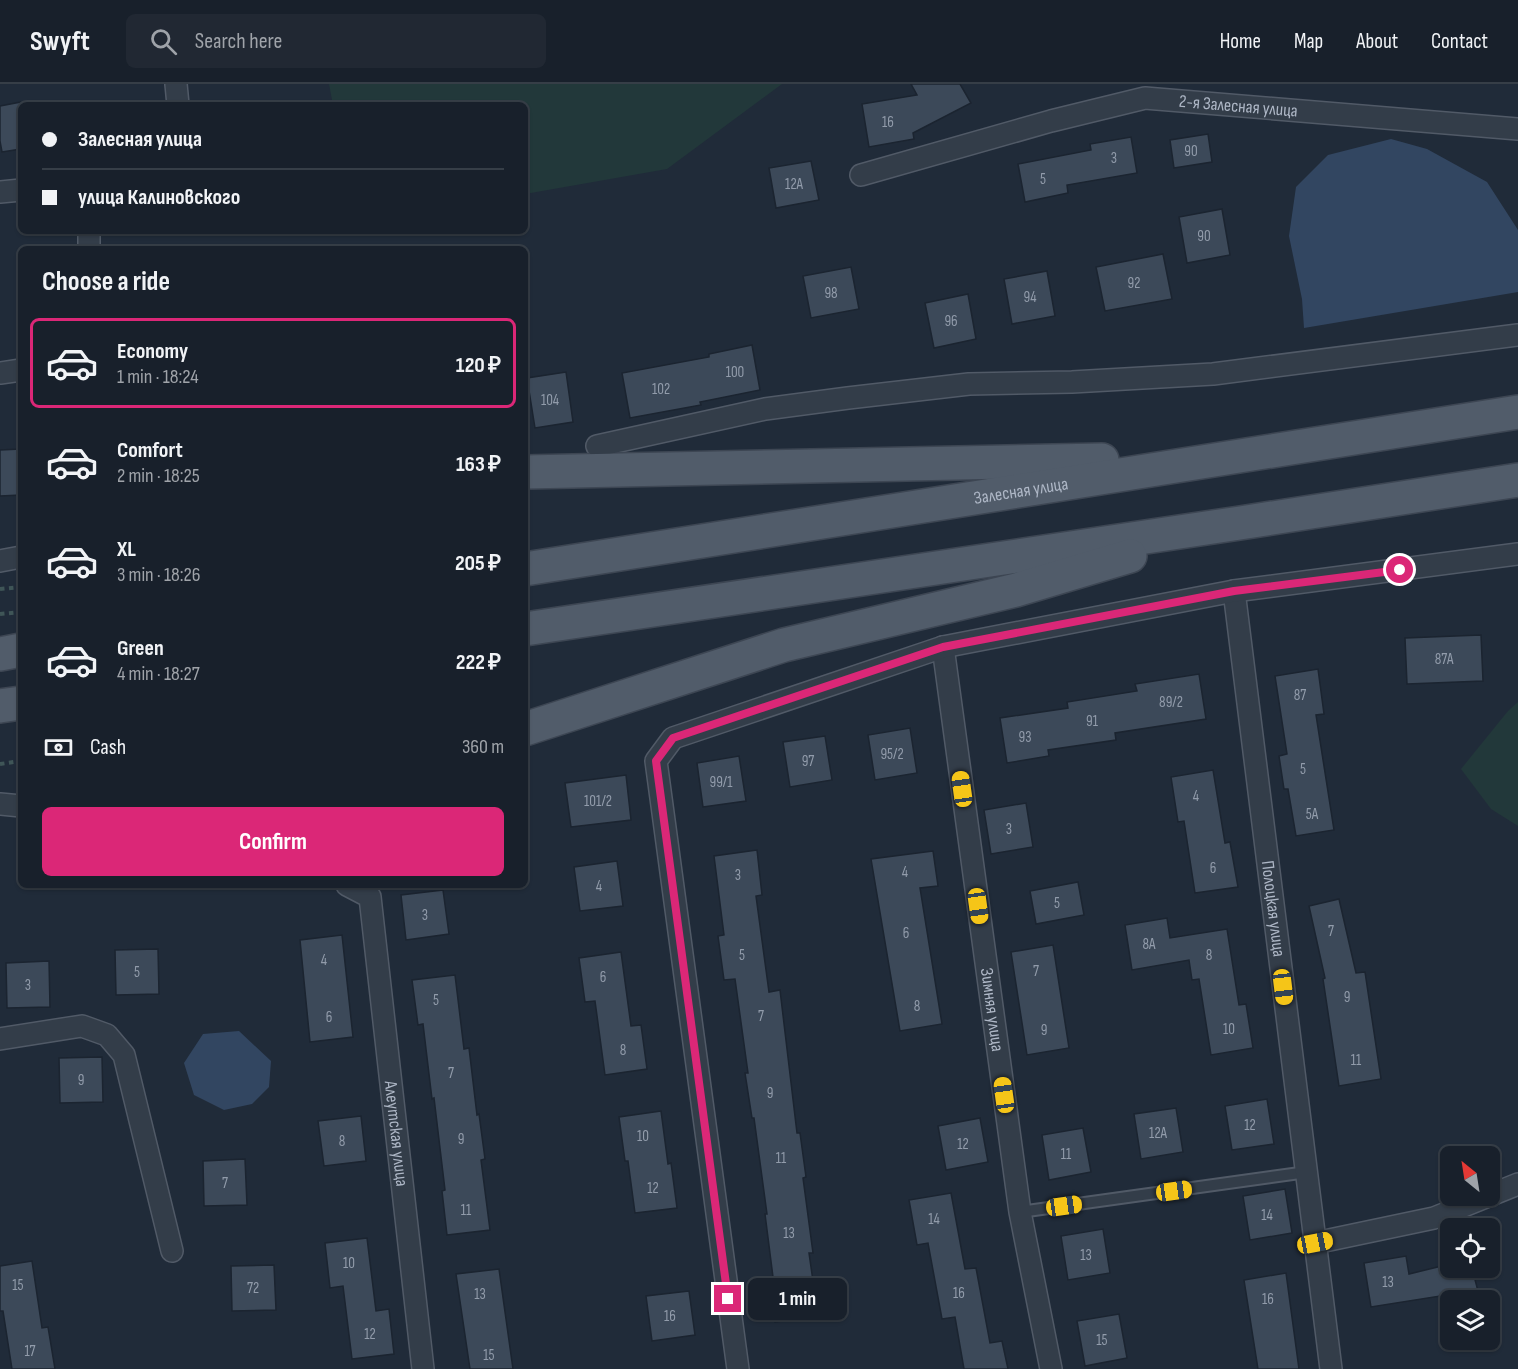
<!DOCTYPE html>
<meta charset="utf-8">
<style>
:root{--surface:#18202b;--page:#212833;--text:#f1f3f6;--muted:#9fa3a9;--line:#363e47;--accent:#db2777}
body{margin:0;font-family:"Sofia Sans Condensed",sans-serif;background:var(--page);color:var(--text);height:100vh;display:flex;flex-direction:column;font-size:22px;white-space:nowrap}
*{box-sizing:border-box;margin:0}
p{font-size:20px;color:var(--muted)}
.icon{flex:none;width:33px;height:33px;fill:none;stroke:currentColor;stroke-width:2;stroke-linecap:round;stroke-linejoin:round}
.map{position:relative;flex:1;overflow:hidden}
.sheet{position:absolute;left:18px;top:162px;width:510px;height:642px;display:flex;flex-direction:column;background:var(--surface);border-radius:9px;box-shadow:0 2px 4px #0004,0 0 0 2px var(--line)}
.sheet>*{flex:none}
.guide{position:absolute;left:18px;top:18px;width:510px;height:132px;border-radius:9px;box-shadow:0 2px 4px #0004,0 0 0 2px var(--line);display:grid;align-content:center;height:132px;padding:0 24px;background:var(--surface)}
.needle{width:39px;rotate:330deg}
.fabs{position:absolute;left:1440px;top:1062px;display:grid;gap:12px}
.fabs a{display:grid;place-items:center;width:60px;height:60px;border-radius:9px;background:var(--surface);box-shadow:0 2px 4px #0004,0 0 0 2px var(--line);font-size:30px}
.end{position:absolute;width:27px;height:27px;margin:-14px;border:8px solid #db2777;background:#fff;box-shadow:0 0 0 3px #fff}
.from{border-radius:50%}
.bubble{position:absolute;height:42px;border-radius:9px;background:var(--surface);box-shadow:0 2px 4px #0004,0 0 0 2px var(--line);font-size:20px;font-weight:700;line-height:42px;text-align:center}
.car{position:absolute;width:18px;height:36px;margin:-18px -9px;border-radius:8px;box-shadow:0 0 4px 2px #0007;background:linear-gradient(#f5c518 24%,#345 0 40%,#f5c518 0 76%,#345 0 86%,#f5c518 0)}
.guide b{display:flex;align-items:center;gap:21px;height:57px;font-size:22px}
.guide b+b{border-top:2px solid var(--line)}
.guide i{width:15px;height:15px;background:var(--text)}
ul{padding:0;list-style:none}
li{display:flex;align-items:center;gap:18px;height:90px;margin:0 12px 9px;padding:0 12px;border:3px solid transparent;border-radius:9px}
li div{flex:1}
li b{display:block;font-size:22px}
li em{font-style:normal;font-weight:700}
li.on{border-color:var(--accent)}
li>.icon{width:54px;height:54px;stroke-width:1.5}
h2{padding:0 24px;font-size:27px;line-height:72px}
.pay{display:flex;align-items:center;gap:15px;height:66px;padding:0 24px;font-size:22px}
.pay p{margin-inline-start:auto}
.action{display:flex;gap:12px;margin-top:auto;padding:12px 24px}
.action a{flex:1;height:69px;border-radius:9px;background:var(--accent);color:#fff;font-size:24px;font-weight:700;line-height:69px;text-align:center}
header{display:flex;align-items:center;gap:36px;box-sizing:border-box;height:84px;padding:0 30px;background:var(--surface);border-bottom:2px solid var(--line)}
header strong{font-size:28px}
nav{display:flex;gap:33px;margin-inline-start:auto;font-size:21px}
.search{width:420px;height:54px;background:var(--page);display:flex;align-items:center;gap:15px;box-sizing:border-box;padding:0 21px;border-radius:9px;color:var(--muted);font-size:22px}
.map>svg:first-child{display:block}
</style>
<header>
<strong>Swyft</strong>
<div class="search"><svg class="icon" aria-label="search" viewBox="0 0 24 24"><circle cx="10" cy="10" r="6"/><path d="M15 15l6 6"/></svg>Search here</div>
<nav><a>Home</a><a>Map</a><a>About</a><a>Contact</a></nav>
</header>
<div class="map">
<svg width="1518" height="1285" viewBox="0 0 1518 1285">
<rect width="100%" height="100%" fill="#202b39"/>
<g fill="#22383a">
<path d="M 329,0 L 782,0 L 667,85 L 525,110 L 525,21 L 333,21 Z"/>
<path d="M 1518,618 L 1518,742 L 1491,725 L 1461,685 L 1508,627 Z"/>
</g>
<g fill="#324661">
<path d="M 1391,55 L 1427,65 L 1487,98 L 1518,146 L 1518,208 L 1304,244 L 1302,215 L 1289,152 L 1296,103 L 1328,71 Z"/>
<path d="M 239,947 L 271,977 L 269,1003 L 252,1020 L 224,1026 L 194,1011 L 184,979 L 203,950 Z"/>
</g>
<g fill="#3c4959" stroke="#1b2430" stroke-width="1.5">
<path d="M 911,0 L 960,0 L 971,19 L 913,49 L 914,55 L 869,63 L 862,20 L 917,11 Z"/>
<path d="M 21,18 L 21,65 L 2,68 L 0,57 L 0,22 Z"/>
<path d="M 1208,50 L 1212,78 L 1174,84 L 1170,56 Z"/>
<path d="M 1131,53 L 1137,89 L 1067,101 L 1068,109 L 1025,118 L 1018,80 L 1091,66 L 1090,60 Z"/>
<path d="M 811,77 L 819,116 L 776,124 L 769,84 Z"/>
<path d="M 1222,125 L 1230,171 L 1187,179 L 1179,133 Z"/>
<path d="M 1163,170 L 1172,215 L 1105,227 L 1096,183 Z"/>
<path d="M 851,183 L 859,225 L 811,234 L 803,192 Z"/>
<path d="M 1047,187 L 1055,232 L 1012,240 L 1004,195 Z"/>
<path d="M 968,210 L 976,255 L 934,264 L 925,219 Z"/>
<path d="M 752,261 L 760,306 L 700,318 L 701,321 L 630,334 L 622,289 L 709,273 L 709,270 Z"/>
<path d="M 566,288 L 573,338 L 535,344 L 527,294 Z"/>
<path d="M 21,365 L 21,411 L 0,412 L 0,366 Z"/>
<path d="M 1481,551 L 1483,597 L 1407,600 L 1405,554 Z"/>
<path d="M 1318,585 L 1324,630 L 1316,631 L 1334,746 L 1296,752 L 1288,705 L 1284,705 L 1279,672 L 1287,670 L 1275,592 Z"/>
<path d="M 1199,590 L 1206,635 L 1115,649 L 1116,656 L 1048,666 L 1049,672 L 1007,679 L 1000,634 L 1068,624 L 1067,618 L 1137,607 L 1135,600 Z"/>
<path d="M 910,644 L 917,689 L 875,696 L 868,651 Z"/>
<path d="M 825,652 L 832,696 L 790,703 L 783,658 Z"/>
<path d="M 739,672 L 746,717 L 703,723 L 697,679 Z"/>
<path d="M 1213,686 L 1225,759 L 1230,758 L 1238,803 L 1195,809 L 1184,737 L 1178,738 L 1171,693 Z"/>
<path d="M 626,691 L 631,736 L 571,743 L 565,699 Z"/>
<path d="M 1026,719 L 1033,763 L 991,770 L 984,726 Z"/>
<path d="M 757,766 L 762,811 L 756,812 L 769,908 L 780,906 L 797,1049 L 800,1049 L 806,1093 L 803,1094 L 813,1169 L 809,1169 L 818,1232 L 775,1238 L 769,1193 L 773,1193 L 765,1130 L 767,1130 L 754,1034 L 752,1034 L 745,989 L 748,989 L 735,895 L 724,896 L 718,852 L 724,851 L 714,772 Z"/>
<path d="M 933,767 L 938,802 L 920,804 L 942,940 L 900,947 L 871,775 Z"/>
<path d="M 617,777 L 623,822 L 580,827 L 574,783 Z"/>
<path d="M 1078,798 L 1084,831 L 1036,840 L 1030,807 Z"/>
<path d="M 443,806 L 449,850 L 406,856 L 401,811 Z"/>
<path d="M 1339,815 L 1356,889 L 1365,888 L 1381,995 L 1339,1002 L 1323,895 L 1325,894 L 1309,822 Z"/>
<path d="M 1167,834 L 1170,854 L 1227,845 L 1239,921 L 1246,920 L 1253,964 L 1211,971 L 1199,895 L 1192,896 L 1189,876 L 1132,886 L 1125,841 Z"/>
<path d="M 342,851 L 353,953 L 310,958 L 300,856 Z"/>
<path d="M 1053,861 L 1069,964 L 1027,971 L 1011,868 Z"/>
<path d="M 158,865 L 159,910 L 116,911 L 115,866 Z"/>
<path d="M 621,868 L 631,942 L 641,941 L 647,985 L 605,991 L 595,917 L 585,918 L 579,874 Z"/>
<path d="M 49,877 L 50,923 L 7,924 L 6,879 Z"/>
<path d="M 455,891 L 464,965 L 469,964 L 477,1031 L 479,1030 L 485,1075 L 481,1076 L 490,1146 L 447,1151 L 442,1107 L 445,1106 L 434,1014 L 432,1015 L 423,940 L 418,941 L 412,896 Z"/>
<path d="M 102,973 L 103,1018 L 60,1019 L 59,974 Z"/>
<path d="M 1267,1015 L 1274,1060 L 1232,1066 L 1225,1022 Z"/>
<path d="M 1176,1024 L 1183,1068 L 1141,1075 L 1134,1030 Z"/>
<path d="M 661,1027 L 668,1080 L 671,1079 L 677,1124 L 635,1129 L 628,1077 L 625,1077 L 619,1033 Z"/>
<path d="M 361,1032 L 366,1077 L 324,1082 L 318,1037 Z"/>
<path d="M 980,1034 L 988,1078 L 946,1086 L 938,1042 Z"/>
<path d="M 1083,1044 L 1091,1088 L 1049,1096 L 1042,1051 Z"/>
<path d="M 245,1075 L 247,1121 L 204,1122 L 203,1077 Z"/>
<path d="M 1285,1105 L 1292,1149 L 1250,1156 L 1243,1112 Z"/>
<path d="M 951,1109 L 965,1185 L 976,1184 L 990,1259 L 1002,1257 L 1008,1285 L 964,1285 L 955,1233 L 942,1235 L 928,1159 L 917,1161 L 909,1116 Z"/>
<path d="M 1103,1145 L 1110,1189 L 1068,1196 L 1061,1152 Z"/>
<path d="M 367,1154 L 376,1227 L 389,1225 L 394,1270 L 352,1275 L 343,1202 L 330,1204 L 325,1159 Z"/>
<path d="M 1406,1172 L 1409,1190 L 1450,1180 L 1450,1184 L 1472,1184 L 1479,1211 L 1450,1216 L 1450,1218 L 1442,1220 L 1440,1212 L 1371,1223 L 1364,1179 Z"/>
<path d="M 32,1177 L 42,1244 L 48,1243 L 55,1285 L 12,1285 L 3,1227 L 0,1227 L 0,1182 Z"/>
<path d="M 274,1181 L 276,1226 L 232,1227 L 231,1182 Z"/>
<path d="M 499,1185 L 513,1285 L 470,1285 L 456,1190 Z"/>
<path d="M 1286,1189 L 1299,1285 L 1258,1285 L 1244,1196 Z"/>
<path d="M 689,1207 L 695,1251 L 652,1257 L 646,1212 Z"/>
<path d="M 1119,1230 L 1127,1274 L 1085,1282 L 1077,1237 Z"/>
</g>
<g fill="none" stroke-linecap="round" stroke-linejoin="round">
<g stroke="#515a67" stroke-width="14">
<path id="lane" d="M 1020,1128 L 1307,1088"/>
</g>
<g stroke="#515a67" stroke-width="24">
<g id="street">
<path d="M 176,0 L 178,21"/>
<path id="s1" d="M 861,91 L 1051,37 L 1145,14 L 1518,45"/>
<path d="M 0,108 L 21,106"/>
<path d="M 89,165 L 89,147"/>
<path d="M 0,289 L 21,286"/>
<path d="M 597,362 L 765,325 L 848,314 L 969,300 L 1072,298 L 1213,290 L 1518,251"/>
<path d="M 0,477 L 21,473"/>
<path id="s2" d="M 1234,507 L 1331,1285"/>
<path id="s3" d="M 943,563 L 1020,1128 L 1051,1285"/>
<path d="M 0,720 L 21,722"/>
<path id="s4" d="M 347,801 L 370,813 L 423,1285"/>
<path d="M 0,955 L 82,942 L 107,951 L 124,971 L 172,1167"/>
<path d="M 1315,1159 L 1434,1134 L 1518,1100"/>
<path d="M 738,1285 L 656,677 L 673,654 L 943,563 L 1234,507 L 1518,470"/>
</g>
</g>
<g stroke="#3d4653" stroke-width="36">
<g id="primary">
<path d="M 525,388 L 1102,376"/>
<path id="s5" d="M 525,485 L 1518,328"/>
<path d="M 525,545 L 1240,439 L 1518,396"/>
<path d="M 0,570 L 21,566"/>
<path d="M 0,622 L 21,619"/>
<path d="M 525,645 L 784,561 L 1016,506 L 1130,472"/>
</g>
</g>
<g stroke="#3f5557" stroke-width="4" stroke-dasharray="4.5 4.5" stroke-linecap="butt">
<path d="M 0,505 L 21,503"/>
<path d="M 0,530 L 21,528"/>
<path d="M 0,680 L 21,677"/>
</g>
<use href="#lane" stroke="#333d49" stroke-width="10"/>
<use href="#street" stroke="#333d49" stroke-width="21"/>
<use href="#primary" stroke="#515c6a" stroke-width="33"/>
</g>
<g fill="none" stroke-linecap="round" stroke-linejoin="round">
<path stroke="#db2777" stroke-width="8" d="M 728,1215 L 656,677 L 673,654 L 943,563 L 1234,507 L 1400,486"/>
</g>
<g text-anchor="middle" stroke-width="6" stroke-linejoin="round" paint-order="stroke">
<g font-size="15" fill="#929cab">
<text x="888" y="43">16</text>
<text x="1191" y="72">90</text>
<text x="1114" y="79">3</text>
<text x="1043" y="100">5</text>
<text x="794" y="105">12А</text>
<text x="1204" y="157">90</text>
<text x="1134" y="204">92</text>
<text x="831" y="214">98</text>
<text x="1030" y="218">94</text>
<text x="951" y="242">96</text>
<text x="735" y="293">100</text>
<text x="661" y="310">102</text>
<text x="550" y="321">104</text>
<text x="1444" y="580">87А</text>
<text x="1300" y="616">87</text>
<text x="1171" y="623">89/2</text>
<text x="1092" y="642">91</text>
<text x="1025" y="658">93</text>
<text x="892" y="675">95/2</text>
<text x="808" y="682">97</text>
<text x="1303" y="690">5</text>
<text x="721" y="703">99/1</text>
<text x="1196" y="717">4</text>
<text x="598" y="722">101/2</text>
<text x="1312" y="735">5А</text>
<text x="1009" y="750">3</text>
<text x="1213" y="789">6</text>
<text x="905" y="793">4</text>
<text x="738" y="796">3</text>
<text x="599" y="807">4</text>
<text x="1057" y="824">5</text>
<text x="425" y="836">3</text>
<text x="1331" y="852">7</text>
<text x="906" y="854">6</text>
<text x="1149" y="865">8А</text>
<text x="742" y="876">5</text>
<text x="1209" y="876">8</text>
<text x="324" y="881">4</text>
<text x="1036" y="892">7</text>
<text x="137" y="893">5</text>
<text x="603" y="898">6</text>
<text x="28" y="906">3</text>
<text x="1347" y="918">9</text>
<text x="436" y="921">5</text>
<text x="917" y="927">8</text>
<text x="761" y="937">7</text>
<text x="329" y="938">6</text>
<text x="1229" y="950">10</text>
<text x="1044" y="951">9</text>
<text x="623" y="971">8</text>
<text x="1356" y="981">11</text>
<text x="451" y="994">7</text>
<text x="81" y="1001">9</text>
<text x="770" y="1014">9</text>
<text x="1250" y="1046">12</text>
<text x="1158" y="1054">12А</text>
<text x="643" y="1057">10</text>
<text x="461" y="1060">9</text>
<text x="342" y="1062">8</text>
<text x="963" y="1065">12</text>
<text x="1066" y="1075">11</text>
<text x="781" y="1079">11</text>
<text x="225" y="1104">7</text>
<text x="653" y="1109">12</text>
<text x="466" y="1131">11</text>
<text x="1267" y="1136">14</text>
<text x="934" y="1140">14</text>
<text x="789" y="1154">13</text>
<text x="1086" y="1176">13</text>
<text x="349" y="1184">10</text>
<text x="1388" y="1203">13</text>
<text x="18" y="1206">15</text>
<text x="253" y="1209">72</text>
<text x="959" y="1214">16</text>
<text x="480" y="1215">13</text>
<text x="1268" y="1220">16</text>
<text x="670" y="1237">16</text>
<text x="370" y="1255">12</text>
<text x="1102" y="1261">15</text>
<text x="30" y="1272">17</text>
<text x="489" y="1276">15</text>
</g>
<g font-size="18" fill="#aeb7c6" stroke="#19222e">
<text dy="6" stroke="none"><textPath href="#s1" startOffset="388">2-я Залесная улица</textPath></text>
<text dy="6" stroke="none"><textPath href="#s5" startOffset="502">Залесная улица</textPath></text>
<text dy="6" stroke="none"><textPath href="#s2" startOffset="320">Полоцкая улица</textPath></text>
<text dy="6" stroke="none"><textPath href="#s3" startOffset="366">Зимняя улица</textPath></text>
<text dy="6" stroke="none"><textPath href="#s4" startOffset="264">Алеутская улица</textPath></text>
</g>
</g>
</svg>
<div class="fabs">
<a><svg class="needle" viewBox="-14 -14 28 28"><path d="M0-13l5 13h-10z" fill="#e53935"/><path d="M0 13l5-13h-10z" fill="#9fa3a9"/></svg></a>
<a><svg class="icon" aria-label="locate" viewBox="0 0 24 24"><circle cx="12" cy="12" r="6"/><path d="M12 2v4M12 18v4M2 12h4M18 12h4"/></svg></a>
<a><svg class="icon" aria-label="layers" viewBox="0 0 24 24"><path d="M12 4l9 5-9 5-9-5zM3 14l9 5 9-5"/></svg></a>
</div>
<i class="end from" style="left:1400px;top:486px"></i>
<i class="end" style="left:728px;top:1215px"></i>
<div class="bubble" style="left:748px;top:1194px;width:99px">1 min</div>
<i class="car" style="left:962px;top:705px;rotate:352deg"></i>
<i class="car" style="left:978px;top:822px;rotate:172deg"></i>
<i class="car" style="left:1283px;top:903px;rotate:173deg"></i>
<i class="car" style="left:1004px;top:1011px;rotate:352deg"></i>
<i class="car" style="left:1174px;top:1107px;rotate:82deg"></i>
<i class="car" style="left:1064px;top:1122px;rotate:82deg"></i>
<i class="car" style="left:1315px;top:1159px;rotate:79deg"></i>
<div class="guide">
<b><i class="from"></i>Залесная улица</b>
<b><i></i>улица Калиновского</b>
</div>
<section class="sheet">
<h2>Choose a ride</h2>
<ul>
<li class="on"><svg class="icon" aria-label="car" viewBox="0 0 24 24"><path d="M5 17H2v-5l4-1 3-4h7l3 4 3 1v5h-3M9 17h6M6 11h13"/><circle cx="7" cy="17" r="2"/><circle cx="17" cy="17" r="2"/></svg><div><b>Economy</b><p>1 min · 18:24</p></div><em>120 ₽</em></li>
<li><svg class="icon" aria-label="car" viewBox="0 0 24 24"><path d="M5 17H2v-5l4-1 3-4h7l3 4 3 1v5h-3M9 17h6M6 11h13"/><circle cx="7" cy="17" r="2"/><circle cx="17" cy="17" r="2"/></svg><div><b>Comfort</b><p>2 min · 18:25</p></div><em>163 ₽</em></li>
<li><svg class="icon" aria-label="car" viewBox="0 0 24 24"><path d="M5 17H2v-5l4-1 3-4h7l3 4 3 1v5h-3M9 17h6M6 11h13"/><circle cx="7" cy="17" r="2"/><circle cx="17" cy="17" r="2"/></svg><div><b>XL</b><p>3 min · 18:26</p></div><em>205 ₽</em></li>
<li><svg class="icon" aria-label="car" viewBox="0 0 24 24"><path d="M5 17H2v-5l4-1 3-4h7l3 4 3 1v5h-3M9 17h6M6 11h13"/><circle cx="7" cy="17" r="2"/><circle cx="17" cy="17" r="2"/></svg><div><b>Green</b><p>4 min · 18:27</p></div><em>222 ₽</em></li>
</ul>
<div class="pay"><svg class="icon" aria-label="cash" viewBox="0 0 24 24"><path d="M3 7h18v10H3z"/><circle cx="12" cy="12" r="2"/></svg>Cash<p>360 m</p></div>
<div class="action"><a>Confirm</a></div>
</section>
</div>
